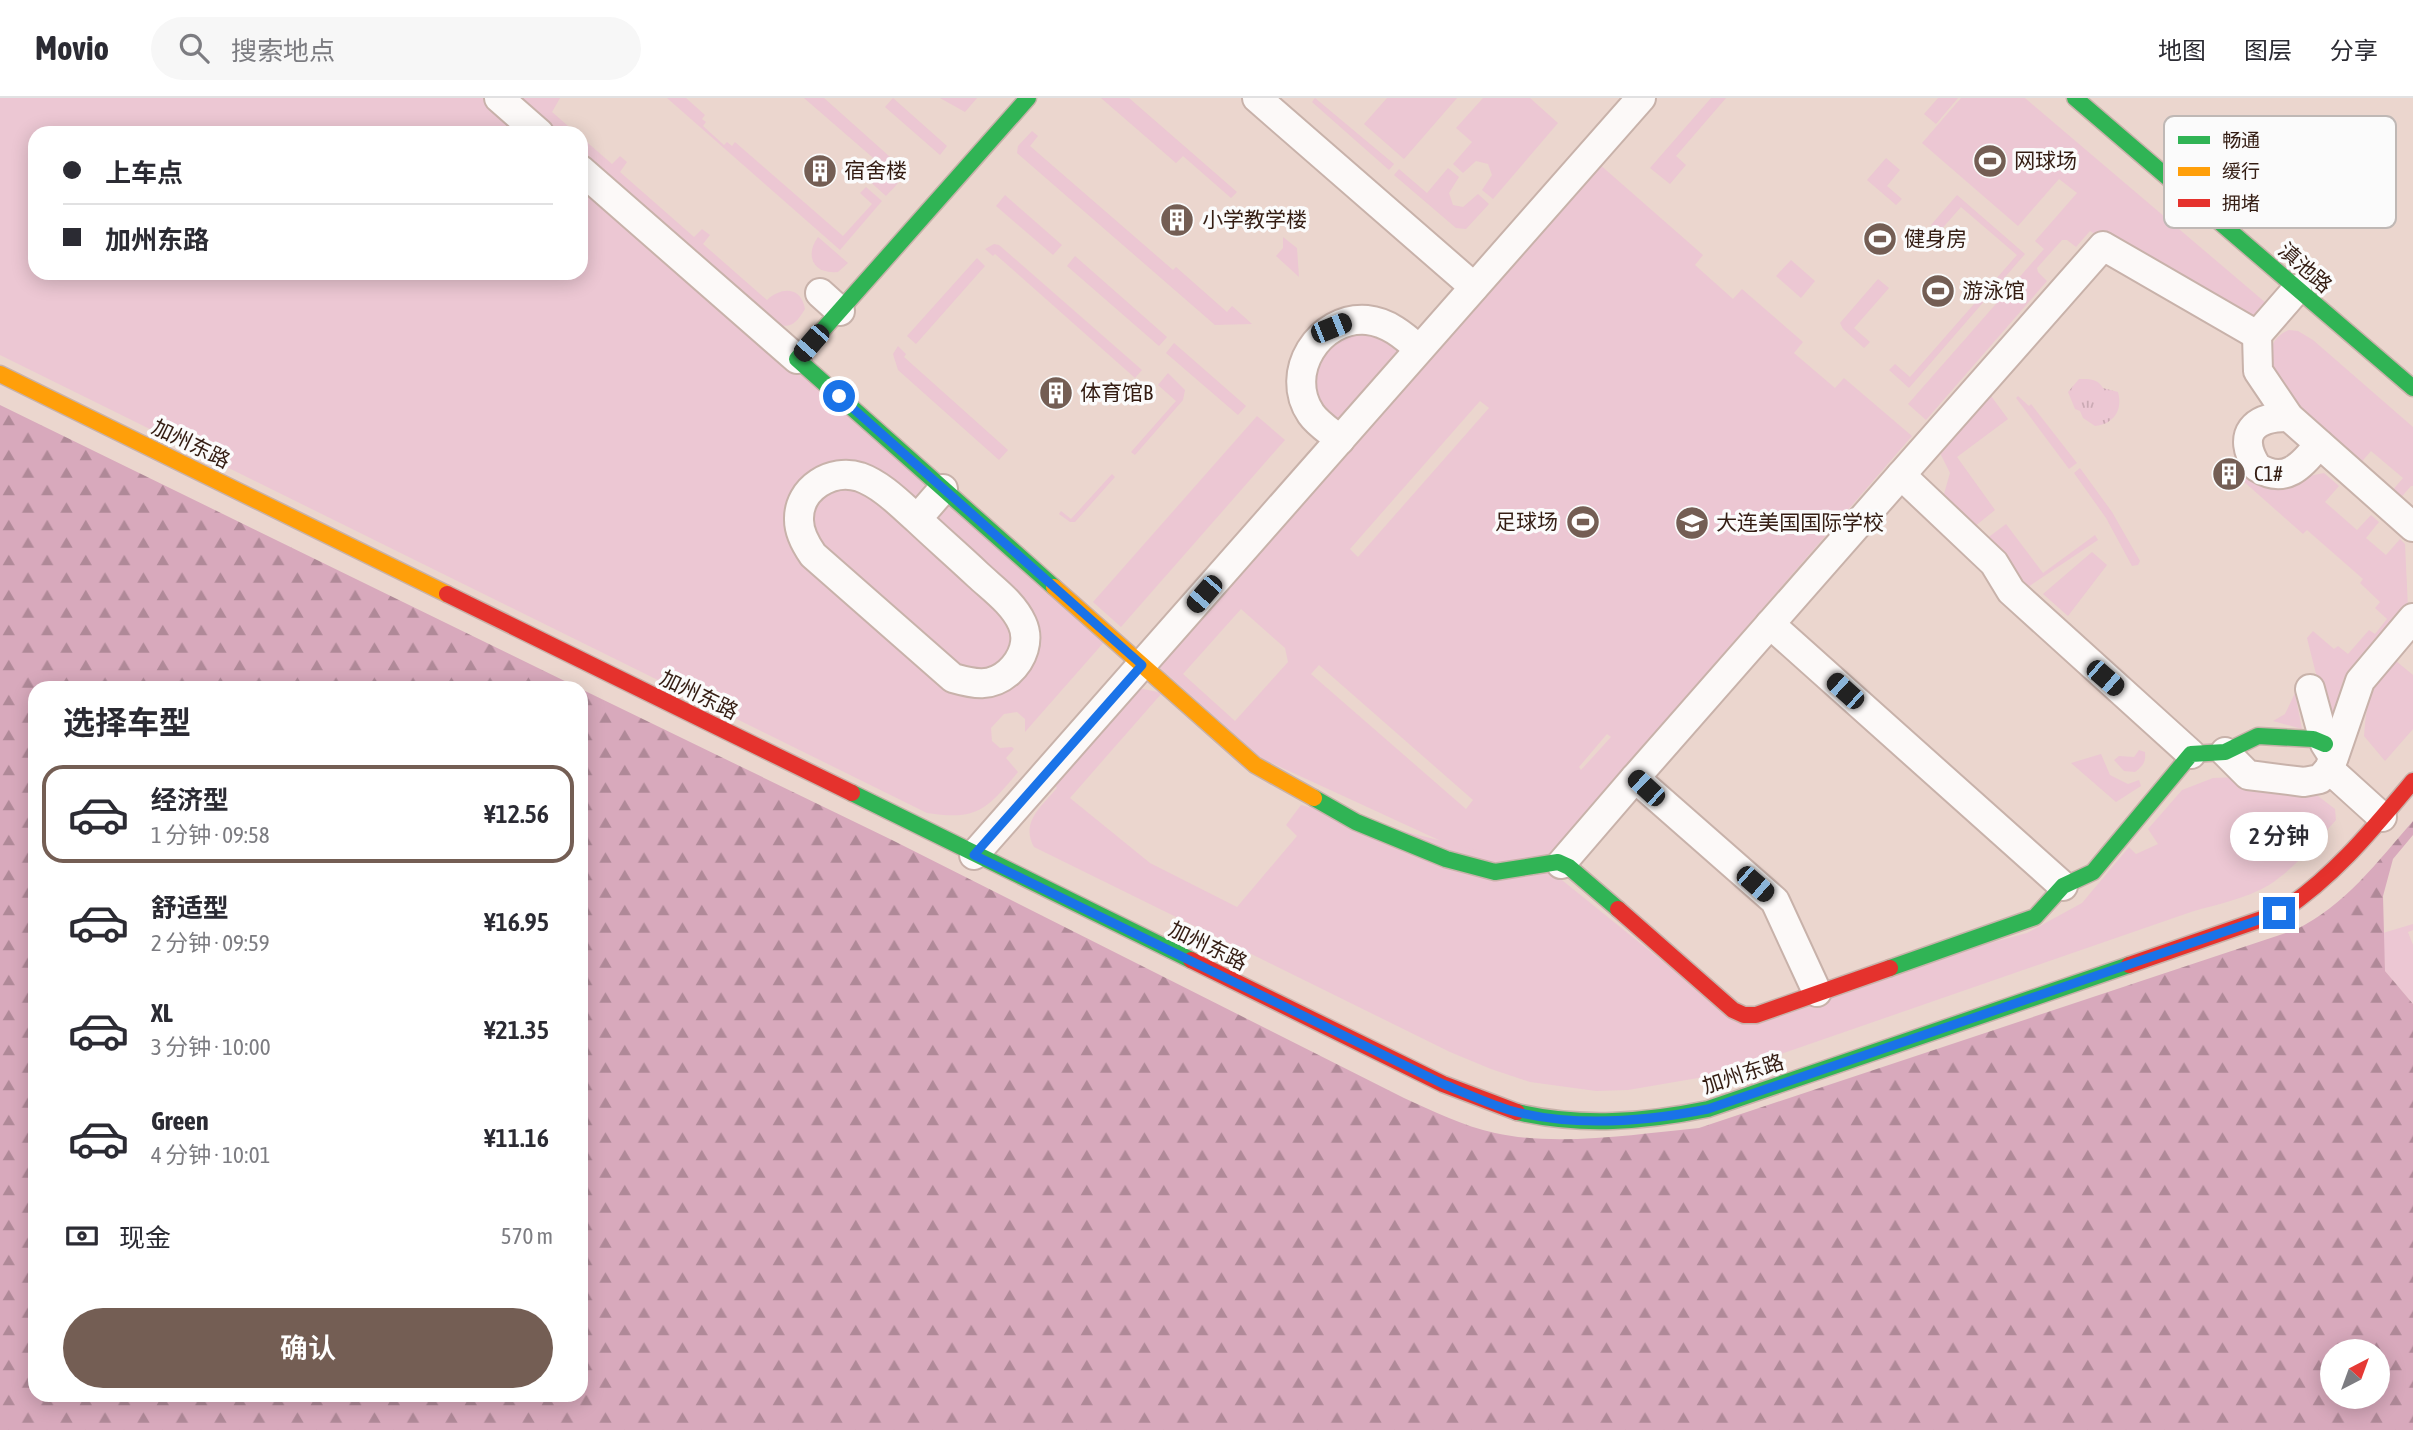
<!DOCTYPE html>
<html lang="zh">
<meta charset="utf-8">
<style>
:root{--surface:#fff;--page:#f7f7f7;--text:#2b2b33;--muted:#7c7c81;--line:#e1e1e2;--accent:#745e54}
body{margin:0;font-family:"Asap Condensed","Noto Sans SC",sans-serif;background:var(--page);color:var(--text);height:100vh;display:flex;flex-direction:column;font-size:26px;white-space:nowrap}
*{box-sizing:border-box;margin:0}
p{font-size:23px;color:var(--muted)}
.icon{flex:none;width:38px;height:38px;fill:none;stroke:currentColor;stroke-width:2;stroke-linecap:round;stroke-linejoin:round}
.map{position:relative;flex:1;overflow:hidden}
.sheet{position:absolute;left:28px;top:583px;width:560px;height:721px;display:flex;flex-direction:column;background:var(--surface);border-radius:21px;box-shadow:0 4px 18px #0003}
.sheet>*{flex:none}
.banner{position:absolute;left:28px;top:28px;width:560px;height:154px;border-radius:21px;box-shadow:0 4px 18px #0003;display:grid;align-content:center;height:154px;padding:0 35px;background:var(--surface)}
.needle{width:46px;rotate:41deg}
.buttons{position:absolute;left:2320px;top:1241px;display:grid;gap:14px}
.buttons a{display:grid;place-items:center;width:70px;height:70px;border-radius:50%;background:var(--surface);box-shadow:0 4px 18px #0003;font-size:35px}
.end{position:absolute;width:32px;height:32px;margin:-16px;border:9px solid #1a73e8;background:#fff;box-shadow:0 0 0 4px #fff}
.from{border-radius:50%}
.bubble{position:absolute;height:49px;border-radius:24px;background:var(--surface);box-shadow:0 4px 18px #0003;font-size:23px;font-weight:600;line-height:49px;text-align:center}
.car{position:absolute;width:21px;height:42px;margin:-21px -10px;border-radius:9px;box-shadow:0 0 5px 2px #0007;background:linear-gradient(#222 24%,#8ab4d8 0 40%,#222 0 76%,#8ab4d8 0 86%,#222 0)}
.banner b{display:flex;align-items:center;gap:24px;height:66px;font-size:26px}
.banner b+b{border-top:2px solid var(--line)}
.banner i{width:18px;height:18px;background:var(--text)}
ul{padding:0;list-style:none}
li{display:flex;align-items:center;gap:21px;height:98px;margin:0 14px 10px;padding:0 21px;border:4px solid transparent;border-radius:21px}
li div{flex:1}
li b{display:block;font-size:26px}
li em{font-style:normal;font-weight:600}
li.on{border-color:var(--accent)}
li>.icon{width:63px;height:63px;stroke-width:1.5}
h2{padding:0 35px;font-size:32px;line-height:84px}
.pay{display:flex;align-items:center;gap:18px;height:77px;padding:0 35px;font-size:26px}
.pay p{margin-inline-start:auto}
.cta{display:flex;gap:14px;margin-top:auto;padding:14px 35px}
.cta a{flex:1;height:80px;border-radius:42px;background:var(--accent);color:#fff;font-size:28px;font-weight:600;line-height:80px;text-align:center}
header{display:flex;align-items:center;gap:42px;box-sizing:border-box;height:98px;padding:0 35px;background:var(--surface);border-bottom:2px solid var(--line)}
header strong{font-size:33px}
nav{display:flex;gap:38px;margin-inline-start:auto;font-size:24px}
.search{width:490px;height:63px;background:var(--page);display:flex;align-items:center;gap:18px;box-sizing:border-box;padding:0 24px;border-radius:38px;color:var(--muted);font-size:26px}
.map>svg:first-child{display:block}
</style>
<header>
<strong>Movio</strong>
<div class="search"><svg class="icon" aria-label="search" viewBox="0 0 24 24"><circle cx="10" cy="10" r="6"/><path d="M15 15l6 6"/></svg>搜索地点</div>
<nav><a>地图</a><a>图层</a><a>分享</a></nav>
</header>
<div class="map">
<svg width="2413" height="1332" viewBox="0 0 2413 1332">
<defs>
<pattern id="forest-firs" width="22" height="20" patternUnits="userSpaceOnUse" patternTransform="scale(1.75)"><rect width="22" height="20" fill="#d8a9bc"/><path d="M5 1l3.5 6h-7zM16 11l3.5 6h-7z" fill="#b08998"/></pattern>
<pattern id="park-tufts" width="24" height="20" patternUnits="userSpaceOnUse" patternTransform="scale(1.75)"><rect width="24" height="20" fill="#ecc7d3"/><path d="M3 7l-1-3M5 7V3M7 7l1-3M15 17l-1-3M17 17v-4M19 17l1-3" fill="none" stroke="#cbaab4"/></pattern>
</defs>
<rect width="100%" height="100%" fill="#ebd6ce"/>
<g fill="#ecc7d3" fill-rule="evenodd">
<path d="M 0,0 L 487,0 L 527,35 L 35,35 L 35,175 L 581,175 L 581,82 L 1105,543 L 1025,634 L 1025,621 L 1017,614 L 1004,616 L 991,630 L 992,643 L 1000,650 L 1012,649 L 1014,651 L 1006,660 L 1018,674 C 987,711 978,723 927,715 L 0,257 Z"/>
<path d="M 522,0 L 560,0 L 552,14 L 576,35 L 556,35 L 527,10 Z"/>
<path d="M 667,0 L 686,0 L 705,17 L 702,21 L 706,24 L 703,28 L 724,47 L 727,44 L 732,48 L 735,44 L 843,138 L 872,106 L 860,95 L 866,89 L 882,103 L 840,152 Z"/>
<path d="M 804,0 L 824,0 L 899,67 C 906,81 895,88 886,98 L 866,80 L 879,65 Z"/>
<path d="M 893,0 L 947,48 L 940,57 L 885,9 Z"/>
<path d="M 940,0 L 977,0 L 965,14 Z"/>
<path d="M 1101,0 L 1129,0 L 1237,94 L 1231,100 L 1183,58 L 1176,65 Z"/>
<path d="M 1315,0 L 1394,66 L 1389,72 L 1312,4 Z"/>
<path d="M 1387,0 L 1457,0 L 1404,61 L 1364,26 Z"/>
<path d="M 1483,0 L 1530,0 L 1558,25 L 1493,101 L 1482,92 L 1492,77 L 1488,66 L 1476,63 L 1463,75 L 1453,66 L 1472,44 L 1456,30 Z"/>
<path d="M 1711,0 L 1726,0 L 1676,58 L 1686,67 L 1670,86 L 1650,70 Z"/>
<path d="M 1938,0 L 1958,0 L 1936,26 L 1924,16 Z"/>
<path d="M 1961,0 L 2025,0 L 2266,205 L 2266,210 L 2262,219 L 2244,223 L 2090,133 L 2076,149 L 2067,142 L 2062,142 L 2037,170 L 2038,174 L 2047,183 L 1926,322 L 1908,306 L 2044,151 L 2035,143 L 2077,95 L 2059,81 L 2018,128 L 1922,45 Z"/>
<path d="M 1032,33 L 1038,38 L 1030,48 L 1173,172 L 1176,169 L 1227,214 L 1232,208 L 1252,226 L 1215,227 L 1017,55 L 1018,48 Z"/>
<path d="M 581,39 L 612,66 L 620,58 L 627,64 L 620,74 L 694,139 L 702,131 L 710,137 L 703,146 L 767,202 C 781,189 801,188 805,211 C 793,231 786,232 767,220 L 581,57 Z"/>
<path d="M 1886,60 L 1900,72 L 1887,88 L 1902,101 L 1896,107 L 1867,82 Z"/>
<path d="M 1598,65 L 1703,157 L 1695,167 L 1733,201 L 1742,191 L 1803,244 L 1794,255 L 1835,290 L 1844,280 L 1912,338 L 1548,758 L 1493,767 L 1261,660 L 1158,568 ZM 1480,303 L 1489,310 L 1358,459 L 1350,451 ZM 1241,511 L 1285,550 L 1288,564 L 1235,623 L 1183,576 ZM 1319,567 L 1473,702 L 1466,711 L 1311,576 ZM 1607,636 L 1611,639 L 1581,672 L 1579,669 Z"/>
<path d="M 1448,70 L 1459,79 L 1449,95 L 1453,107 L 1463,109 L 1478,96 L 1489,106 L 1466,131 L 1456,130 L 1394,77 L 1399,71 L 1427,95 Z"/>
<path d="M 1005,97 L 1062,147 L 1053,157 L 996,108 Z"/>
<path d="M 1957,97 L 2025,156 L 1909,290 L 1889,272 L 1895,266 L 1910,279 L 2017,157 L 1961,109 L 1939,134 L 1931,127 Z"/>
<path d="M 818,139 L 848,165 L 838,174 C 814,177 804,158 818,139 Z"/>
<path d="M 1283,139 L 1297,150 L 1299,179 L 1276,158 L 1283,150 Z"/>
<path d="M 994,146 L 999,147 L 1142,272 L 1135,280 L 995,156 L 993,158 L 985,151 Z"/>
<path d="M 1075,158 L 1167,239 L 1159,248 L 1067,168 Z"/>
<path d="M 977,160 L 985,168 L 916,246 L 907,238 Z"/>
<path d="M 1791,162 L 1815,183 L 1801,200 L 1776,178 Z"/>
<path d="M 1878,181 L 1889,190 L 1854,230 L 1870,244 L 1864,250 L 1843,231 L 1840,225 Z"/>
<path d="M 1349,223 L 1419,251 L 1340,342 L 1312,317 L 1305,260 Z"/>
<path d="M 2289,232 L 2298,233 L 2313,242 L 2413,329 L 2413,388 L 2411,388 L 2398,403 L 2390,395 L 2403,380 L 2371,353 L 2358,368 L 2305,323 L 2267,266 C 2270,251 2273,238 2289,232 Z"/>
<path d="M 1174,245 L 1246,308 L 1238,317 L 1166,255 Z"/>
<path d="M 898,248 L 906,256 L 904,259 L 1008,352 L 999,362 L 898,272 L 893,256 Z"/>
<path d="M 1168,275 L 1185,292 L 1183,302 L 1135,357 L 1131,354 L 1176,303 L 1158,287 Z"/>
<path d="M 1991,298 L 2008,321 L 1957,359 L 1995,412 L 1974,429 L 1944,396 L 1950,375 L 1939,353 Z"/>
<path d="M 2018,298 L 2029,308 L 2031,306 L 2077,365 L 2069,371 L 2016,300 Z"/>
<path d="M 1257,318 L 1285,342 L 1121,529 L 1093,504 Z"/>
<path d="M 2080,370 L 2112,414 L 2140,463 L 2138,467 L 2132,468 L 2106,420 L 2074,375 Z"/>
<path d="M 2242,370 L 2280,384 L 2324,375 L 2339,388 L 2325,404 L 2357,432 L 2371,417 L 2379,424 L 2366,440 L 2386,457 L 2400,441 L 2405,446 L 2408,510 C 2387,532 2363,554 2345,579 C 2336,592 2348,616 2327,620 L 2307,540 L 2313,533 L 2334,551 L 2338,548 L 2348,556 L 2369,532 L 2375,536 L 2387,521 L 2375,510 L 2380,504 L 2360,485 L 2363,481 L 2307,432 L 2303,436 L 2242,382 Z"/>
<path d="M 1112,376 L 1115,379 L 1075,424 L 1070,424 L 1059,416 L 1061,413 L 1071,421 Z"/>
<path d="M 2006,426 L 2043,475 L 2095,437 L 2098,442 L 2025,491 L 2016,472 L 1986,441 Z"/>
<path d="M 2092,454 L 2107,467 L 2068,518 L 2043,496 Z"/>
<path d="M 2396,563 L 2413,577 L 2413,631 L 2385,663 L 2364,638 C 2367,597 2370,593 2396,563 Z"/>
<path d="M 1139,590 L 1162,595 L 1070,700 L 1150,765 L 1237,809 L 1297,738 L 1286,727 L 1301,707 L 1547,770 L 1728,916 L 2027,835 L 2082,805 L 2129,749 L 2136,756 L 2158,746 L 2148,731 L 2182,692 L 2213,680 L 2238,679 L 2314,695 L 2335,711 L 2336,722 C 2315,745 2295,770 2269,787 C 2246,801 2217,806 2191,814 L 1778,957 L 1698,980 L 1628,992 L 1596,993 L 1530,984 L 1491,971 L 1450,954 L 1034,749 C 1020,724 1042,708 1057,690 L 1055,687 Z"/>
<path d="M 2295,595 L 2302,631 L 2273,623 L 2285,616 Z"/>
<path d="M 2139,652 L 2145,654 C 2146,664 2143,668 2135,674 L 2124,673 L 2114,662 L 2119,658 L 2134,659 Z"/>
<path d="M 2101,656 L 2110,677 L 2128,686 L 2139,682 L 2141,688 L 2116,704 L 2071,665 Z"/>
<path d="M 2413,826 L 2413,832 L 2408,834 L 2413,847 L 2413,906 L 2385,873 L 2383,835 Z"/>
</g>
<path fill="url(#forest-firs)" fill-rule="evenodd" d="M 0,307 L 579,590 L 35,590 L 35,1297 L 581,1297 L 581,591 L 892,742 L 1404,1000 C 1433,1013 1463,1028 1495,1035 C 1557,1049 1636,1036 1699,1030 L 2295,832 C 2345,808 2377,764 2413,723 L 2413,737 L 2393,761 L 2383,798 L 2385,873 L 2413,906 L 2413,1332 L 0,1332 ZM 2333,1253 L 2378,1253 L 2378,1298 L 2333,1298 Z"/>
<path fill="url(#park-tufts)" d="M 2079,281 C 2089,281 2097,280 2103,290 L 2118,294 C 2123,312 2114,326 2095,328 L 2083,320 L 2080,313 L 2075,311 L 2068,294 Z"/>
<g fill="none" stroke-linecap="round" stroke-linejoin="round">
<g stroke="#c8b2aa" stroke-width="32">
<g id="street">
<path d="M 499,0 L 539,35"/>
<path d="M 1257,0 L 1474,189"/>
<path d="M 581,72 L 797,261"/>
<path d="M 2297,191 L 2257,237 L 2258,273 L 2289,319 L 2413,429"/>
<path d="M 820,195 L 840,213"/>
<path d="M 2289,319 C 2254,318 2236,336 2257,369 C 2285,387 2302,368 2319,346"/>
<path d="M 1340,342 C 1331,334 1318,326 1311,316 C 1283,275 1319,218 1367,222 C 1388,224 1404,238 1419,251"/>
<path d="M 1901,377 L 2103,148 L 2257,237"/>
<path d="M 917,421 C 937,440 958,458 978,477 C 993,491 1013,505 1022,525 C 1030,542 1023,561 1009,574 C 991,590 974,586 953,580 L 813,457 C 806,447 799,435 799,422 C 798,390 832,370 860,379 C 882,387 900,406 917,421 L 943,391"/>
<path d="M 1770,526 L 2063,788"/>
<path d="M 2310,591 L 2325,646 L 2332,657"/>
<path d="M 2225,654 L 2248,677 L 2304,684 L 2320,681 L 2329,671 L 2334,659 L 2360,583 L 2413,520"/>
<path d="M 2329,671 L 2382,719"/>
<path d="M 974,757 L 1641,0"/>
<path d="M 1561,766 L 1635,680"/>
<path d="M 1817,894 L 1775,803 L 1635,680 L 1901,377 L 1994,465 L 2011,493 L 2191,656"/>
</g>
</g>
<g stroke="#c8b2aa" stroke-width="19">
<g id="fast">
<path d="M 1028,0 L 797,261 L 1054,489"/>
<path d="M 2075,0 L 2413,290"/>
<path d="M 852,695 L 1191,862"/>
<path d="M 1314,700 L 1356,724 L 1446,761 L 1495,774 L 1558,764 L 1569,769 L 1618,811"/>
<path d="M 1890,870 L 2035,819 L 2063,788 L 2093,774 L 2191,656 L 2225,654 L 2258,638 L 2313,641 L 2325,646"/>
<path d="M 1517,1014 C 1581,1029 1644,1024 1708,1011 L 2129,867"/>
</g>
</g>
<g stroke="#c8b2aa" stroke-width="19">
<g id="slow">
<path d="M 0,276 L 447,496"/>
<path d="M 1054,489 L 1255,667 L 1314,700"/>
</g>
</g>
<g stroke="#c8b2aa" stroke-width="19">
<g id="jam">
<path d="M 447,496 L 852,695"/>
<path d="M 1618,811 L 1733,912 L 1744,917 L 1756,917 L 1890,870"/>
<path d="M 1191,862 L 1443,986 L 1517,1014"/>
<path d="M 2129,867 L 2279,815 C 2333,780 2372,732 2413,683"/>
</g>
</g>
<use href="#street" stroke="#fcf9f8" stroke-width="28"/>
<use href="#fast" stroke="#30b455" stroke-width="16"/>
<use href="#slow" stroke="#ff9f0a" stroke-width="16"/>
<use href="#jam" stroke="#e5322d" stroke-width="16"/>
</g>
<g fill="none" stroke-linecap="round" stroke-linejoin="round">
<path stroke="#1a73e8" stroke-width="9" d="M 839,298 L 1142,567 L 974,757 L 1443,986 C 1465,995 1487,1005 1509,1012 C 1573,1030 1643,1024 1708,1011 L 2279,815"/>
</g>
<defs>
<g id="stadium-disc" transform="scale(1.75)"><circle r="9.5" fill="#745e54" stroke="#fbfbfb"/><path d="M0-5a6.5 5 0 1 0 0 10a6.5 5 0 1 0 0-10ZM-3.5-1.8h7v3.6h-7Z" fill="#fff"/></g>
<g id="building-disc" transform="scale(1.75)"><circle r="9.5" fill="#745e54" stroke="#fbfbfb"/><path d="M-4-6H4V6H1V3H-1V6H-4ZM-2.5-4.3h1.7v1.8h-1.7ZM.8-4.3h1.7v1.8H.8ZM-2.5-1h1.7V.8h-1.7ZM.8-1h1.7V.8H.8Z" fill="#fff"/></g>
<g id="school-disc" transform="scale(1.75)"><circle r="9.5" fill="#745e54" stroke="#fbfbfb"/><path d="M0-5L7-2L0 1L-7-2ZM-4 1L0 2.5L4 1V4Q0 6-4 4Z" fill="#fff"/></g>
</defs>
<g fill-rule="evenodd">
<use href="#stadium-disc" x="1990" y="63"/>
<use href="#building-disc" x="820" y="73"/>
<use href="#building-disc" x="1177" y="122"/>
<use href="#stadium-disc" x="1880" y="141"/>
<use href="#stadium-disc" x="1938" y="193"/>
<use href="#building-disc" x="1056" y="295"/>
<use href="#building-disc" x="2229" y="376"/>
<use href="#stadium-disc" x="1583" y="424"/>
<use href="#school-disc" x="1692" y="425"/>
</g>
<g text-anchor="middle" stroke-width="7" stroke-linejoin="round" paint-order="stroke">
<g font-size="21" fill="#341d13" stroke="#fbfbfb" text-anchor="start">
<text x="2014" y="70">网球场</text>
<text x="844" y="80">宿舍楼</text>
<text x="1202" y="129">小学教学楼</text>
<text x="1904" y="148">健身房</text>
<text x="1962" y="200">游泳馆</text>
<text x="1080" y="302">体育馆B</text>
<text x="2254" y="383">C1#</text>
<text x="1558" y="431" text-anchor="end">足球场</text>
<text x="1716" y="432">大连美国国际学校</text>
</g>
<g font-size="21" fill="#341d13" stroke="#fbfbfb">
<text transform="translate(2305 170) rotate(41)" y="7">滇池路</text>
<text transform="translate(191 346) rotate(26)" y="7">加州东路</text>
<text transform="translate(699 597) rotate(26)" y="7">加州东路</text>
<text transform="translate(1208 848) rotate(26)" y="7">加州东路</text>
<text transform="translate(1743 976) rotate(-18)" y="7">加州东路</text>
</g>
</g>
<rect x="2164" y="18" width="232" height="112" rx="10" fill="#fbfbfb" stroke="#bfb8b5" stroke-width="2"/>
<rect x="2178" y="38" width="32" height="8" fill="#30b455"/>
<rect x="2178" y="69" width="32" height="9" fill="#ff9f0a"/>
<rect x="2178" y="101" width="32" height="8" fill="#e5322d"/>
<g font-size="19" fill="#341d13">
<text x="2222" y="49">畅通</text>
<text x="2222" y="80">缓行</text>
<text x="2222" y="112">拥堵</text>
</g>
</svg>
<div class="buttons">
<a><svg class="needle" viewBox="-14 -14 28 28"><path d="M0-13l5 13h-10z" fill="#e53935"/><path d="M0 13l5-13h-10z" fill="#7c7c81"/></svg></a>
</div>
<i class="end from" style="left:839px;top:298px"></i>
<i class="end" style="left:2279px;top:815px"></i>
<div class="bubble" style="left:2230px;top:714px;width:98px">2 分钟</div>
<i class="car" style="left:1331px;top:230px;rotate:68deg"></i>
<i class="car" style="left:811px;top:245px;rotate:221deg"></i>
<i class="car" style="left:1204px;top:496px;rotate:221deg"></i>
<i class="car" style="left:2105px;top:580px;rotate:131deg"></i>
<i class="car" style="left:1845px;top:593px;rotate:312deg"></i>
<i class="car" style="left:1646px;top:690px;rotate:313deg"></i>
<i class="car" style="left:1755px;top:786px;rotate:131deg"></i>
<div class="banner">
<b><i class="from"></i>上车点</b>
<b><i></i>加州东路</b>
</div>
<section class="sheet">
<h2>选择车型</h2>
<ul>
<li class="on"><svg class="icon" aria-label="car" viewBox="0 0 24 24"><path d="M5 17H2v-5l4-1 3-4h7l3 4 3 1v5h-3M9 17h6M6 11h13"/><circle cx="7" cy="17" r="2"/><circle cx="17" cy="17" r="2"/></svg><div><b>经济型</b><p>1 分钟 · 09:58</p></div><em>¥12.56</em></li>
<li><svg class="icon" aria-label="car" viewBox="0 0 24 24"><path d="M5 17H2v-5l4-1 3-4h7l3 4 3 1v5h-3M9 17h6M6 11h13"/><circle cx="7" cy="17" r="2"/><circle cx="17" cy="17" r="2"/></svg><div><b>舒适型</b><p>2 分钟 · 09:59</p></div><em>¥16.95</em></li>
<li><svg class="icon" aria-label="car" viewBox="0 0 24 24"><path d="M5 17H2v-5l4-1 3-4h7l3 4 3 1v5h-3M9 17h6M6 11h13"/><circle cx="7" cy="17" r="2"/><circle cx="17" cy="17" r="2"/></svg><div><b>XL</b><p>3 分钟 · 10:00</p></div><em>¥21.35</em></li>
<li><svg class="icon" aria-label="car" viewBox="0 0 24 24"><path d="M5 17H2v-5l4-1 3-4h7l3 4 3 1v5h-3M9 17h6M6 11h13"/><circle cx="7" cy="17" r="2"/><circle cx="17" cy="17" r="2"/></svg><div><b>Green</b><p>4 分钟 · 10:01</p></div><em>¥11.16</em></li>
</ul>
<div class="pay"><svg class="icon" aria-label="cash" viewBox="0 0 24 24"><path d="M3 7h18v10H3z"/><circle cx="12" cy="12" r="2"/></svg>现金<p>570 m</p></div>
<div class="cta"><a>确认</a></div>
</section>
</div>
